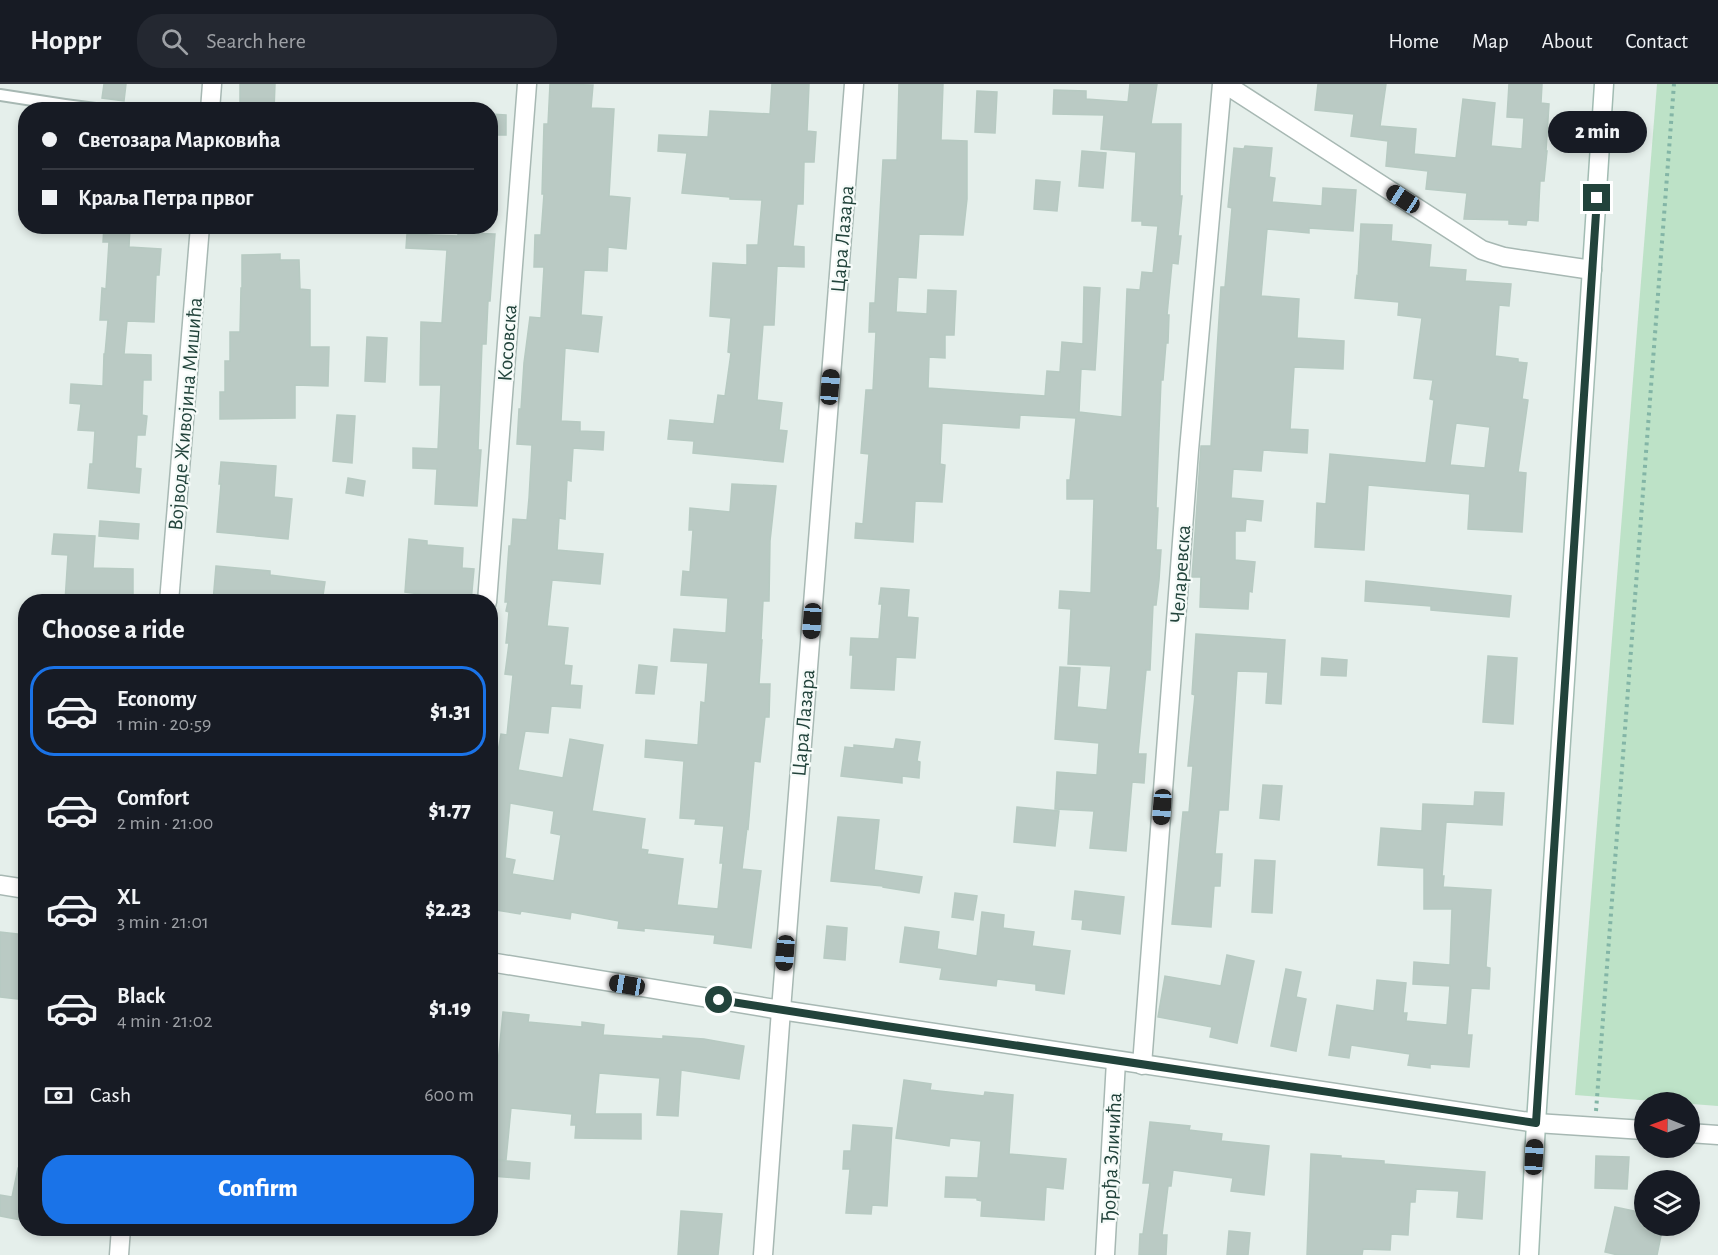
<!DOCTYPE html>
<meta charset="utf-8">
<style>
:root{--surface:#171b24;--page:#242831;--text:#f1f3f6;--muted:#9ea1a6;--line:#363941;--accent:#1a73e8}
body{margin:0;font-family:"Alegreya Sans",sans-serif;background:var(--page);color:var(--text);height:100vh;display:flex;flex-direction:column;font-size:22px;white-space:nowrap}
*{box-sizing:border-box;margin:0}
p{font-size:20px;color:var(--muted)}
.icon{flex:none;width:33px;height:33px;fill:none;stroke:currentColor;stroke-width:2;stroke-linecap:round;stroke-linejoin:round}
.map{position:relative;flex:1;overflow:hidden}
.panel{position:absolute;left:18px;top:510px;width:480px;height:642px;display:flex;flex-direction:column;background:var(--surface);border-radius:24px;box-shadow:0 3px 9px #0003}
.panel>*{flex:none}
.banner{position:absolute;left:18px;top:18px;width:480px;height:132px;border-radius:24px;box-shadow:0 3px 9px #0003;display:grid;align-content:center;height:132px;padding:0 24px;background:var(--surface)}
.needle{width:39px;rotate:271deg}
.buttons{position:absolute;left:1634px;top:1008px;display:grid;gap:12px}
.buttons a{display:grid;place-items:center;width:66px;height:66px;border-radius:50%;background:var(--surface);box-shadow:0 3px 9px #0003;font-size:30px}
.end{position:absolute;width:27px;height:27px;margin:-14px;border:8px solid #22433b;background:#fff;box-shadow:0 0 0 3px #fff}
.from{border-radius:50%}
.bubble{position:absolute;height:42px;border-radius:21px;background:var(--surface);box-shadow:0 3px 9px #0003;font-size:20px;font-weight:800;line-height:42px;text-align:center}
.car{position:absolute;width:18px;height:36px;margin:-18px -9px;border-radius:8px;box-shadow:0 0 4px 2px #0007;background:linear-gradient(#222 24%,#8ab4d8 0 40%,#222 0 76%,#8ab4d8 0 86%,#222 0)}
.banner b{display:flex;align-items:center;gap:21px;height:57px;font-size:22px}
.banner b+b{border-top:2px solid var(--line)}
.banner i{width:15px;height:15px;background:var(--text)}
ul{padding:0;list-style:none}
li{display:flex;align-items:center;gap:18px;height:90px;margin:0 12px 9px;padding:0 12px;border:3px solid transparent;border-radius:24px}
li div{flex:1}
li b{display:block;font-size:22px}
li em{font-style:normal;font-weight:800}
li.current{border-color:var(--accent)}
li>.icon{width:54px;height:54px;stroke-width:1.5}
h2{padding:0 24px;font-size:27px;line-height:72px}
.pay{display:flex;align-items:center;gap:15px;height:66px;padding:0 24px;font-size:22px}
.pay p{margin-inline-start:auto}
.primary-button{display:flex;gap:12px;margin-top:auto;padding:12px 24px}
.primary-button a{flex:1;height:69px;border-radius:24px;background:var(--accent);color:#fff;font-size:24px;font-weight:800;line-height:69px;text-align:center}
header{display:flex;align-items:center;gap:36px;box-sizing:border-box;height:84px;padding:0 30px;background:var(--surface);border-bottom:2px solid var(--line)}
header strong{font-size:28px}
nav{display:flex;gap:33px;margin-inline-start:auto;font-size:21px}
.search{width:420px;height:54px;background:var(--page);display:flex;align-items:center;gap:15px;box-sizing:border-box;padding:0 21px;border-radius:24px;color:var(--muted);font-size:22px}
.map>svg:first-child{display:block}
</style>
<header>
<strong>Hoppr</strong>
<div class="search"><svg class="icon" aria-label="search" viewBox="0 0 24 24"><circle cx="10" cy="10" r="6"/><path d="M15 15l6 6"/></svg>Search here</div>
<nav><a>Home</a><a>Map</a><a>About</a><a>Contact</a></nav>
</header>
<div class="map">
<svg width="1718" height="1171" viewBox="0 0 1718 1171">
<rect width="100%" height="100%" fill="#e5efeb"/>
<path fill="#bde2c7" d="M 1657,0 L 1718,0 L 1718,1022 L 1575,1011 Z"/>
<g fill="#bacac4" stroke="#b7cac2" stroke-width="1.5" fill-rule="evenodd">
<path d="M 104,0 L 126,0 L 124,17 L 102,14 Z"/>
<path d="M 240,0 L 275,0 L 274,26 L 240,26 Z"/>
<path d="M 550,0 L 593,1 L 591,24 L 614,25 L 609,112 L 630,114 L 626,165 L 608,163 L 607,187 L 584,186 L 581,231 L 602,233 L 598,268 L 565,264 L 561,337 L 580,338 L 580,347 L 604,348 L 603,366 L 573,364 L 571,397 L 567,396 L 565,435 L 559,434 L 557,466 L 603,470 L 600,500 L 552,496 L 547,542 L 568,544 L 564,581 L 572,582 L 570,601 L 582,602 L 580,624 L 551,622 L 548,649 L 525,647 L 518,686 L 563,694 L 570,655 L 603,661 L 592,727 L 645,735 L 641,765 L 648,766 L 647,770 L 683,775 L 677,821 L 718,825 L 723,779 L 720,779 L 724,742 L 695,740 L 696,735 L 680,734 L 684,677 L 645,673 L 646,656 L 698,661 L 701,618 L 705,619 L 708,579 L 671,577 L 674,545 L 726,549 L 728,514 L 681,511 L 683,487 L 690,488 L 693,446 L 689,446 L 690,424 L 730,428 L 732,400 L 776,402 L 770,457 L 769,517 L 763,517 L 761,556 L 762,556 L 759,600 L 770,600 L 769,633 L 765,633 L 760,678 L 754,677 L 748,745 L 747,744 L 742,785 L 761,787 L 751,864 L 714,859 L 715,851 L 644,844 L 644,847 L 618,844 L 619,837 L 571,828 L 570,835 L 521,827 L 520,830 L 490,825 L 490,714 L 501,650 L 507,651 L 513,591 L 505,590 L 509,559 L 506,559 L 509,528 L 506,527 L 508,518 L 505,518 L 509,462 L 511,462 L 513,435 L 527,436 L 529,414 L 532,361 L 517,360 L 519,325 L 521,325 L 524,279 L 530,233 L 541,234 L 544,183 L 534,183 L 535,151 L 541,151 L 544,110 L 542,110 L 544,40 L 548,40 ZM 510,719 L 554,727 L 551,749 L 561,751 L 554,797 L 512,790 L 515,776 L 505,774 Z"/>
<path d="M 772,0 L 809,0 L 807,47 L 816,48 L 814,78 L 804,78 L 803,120 L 797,120 L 793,162 L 804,163 L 804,183 L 777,182 L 774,241 L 763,241 L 757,316 L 782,319 L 779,346 L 787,347 L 783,378 L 693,369 L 694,357 L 668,355 L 670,336 L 714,340 L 718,311 L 725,312 L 731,269 L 728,268 L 731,234 L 710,232 L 713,179 L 747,181 L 747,161 L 758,161 L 762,116 L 730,115 L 730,113 L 682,109 L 687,69 L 658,67 L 659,51 L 708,53 L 710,27 L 770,30 Z"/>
<path d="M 899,0 L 943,0 L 941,56 L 967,57 L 967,115 L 963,151 L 919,150 L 916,194 L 898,193 L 896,228 L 927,230 L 928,206 L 956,207 L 954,251 L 945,251 L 945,274 L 929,273 L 928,304 L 1045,312 L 1047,287 L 1060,288 L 1062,258 L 1083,260 L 1084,203 L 1100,204 L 1095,286 L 1081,285 L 1079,328 L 1122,333 L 1127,205 L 1140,206 L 1142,188 L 1153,189 L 1158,142 L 1142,141 L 1142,137 L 1132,137 L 1136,68 L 1101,65 L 1104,31 L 1053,30 L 1054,6 L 1086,7 L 1086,15 L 1128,18 L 1130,0 L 1157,0 L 1151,40 L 1181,40 L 1180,112 L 1182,112 L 1178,152 L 1181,152 L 1178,180 L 1172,179 L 1167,231 L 1169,231 L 1168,259 L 1166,259 L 1163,296 L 1161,296 L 1156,424 L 1158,424 L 1156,466 L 1161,466 L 1159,496 L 1156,521 L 1153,521 L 1150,586 L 1146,586 L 1138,670 L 1146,670 L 1144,699 L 1132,698 L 1126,767 L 1090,764 L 1094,727 L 1055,725 L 1057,688 L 1097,691 L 1099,659 L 1055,655 L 1060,583 L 1080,584 L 1077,623 L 1107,626 L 1111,582 L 1068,580 L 1071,525 L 1059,524 L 1060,507 L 1091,509 L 1094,415 L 1067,415 L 1067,396 L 1070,396 L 1076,334 L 1020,331 L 1019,344 L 942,339 L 940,380 L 945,381 L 942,418 L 915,417 L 913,458 L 855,454 L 856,439 L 863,440 L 869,370 L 861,369 L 866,306 L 873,306 L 876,248 L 869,248 L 870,219 L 875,219 L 883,76 L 897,76 Z"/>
<path d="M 1318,0 L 1386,0 L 1380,42 L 1416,45 L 1414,70 L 1456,74 L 1463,15 L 1495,19 L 1491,62 L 1522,65 L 1524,34 L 1507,33 L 1509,0 L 1542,0 L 1541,19 L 1549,20 L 1546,67 L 1547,67 L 1544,97 L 1540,97 L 1538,137 L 1527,136 L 1526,141 L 1509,140 L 1509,136 L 1464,135 L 1467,109 L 1426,105 L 1428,87 L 1386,82 L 1388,57 L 1351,52 L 1354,30 L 1315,26 Z"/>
<path d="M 977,7 L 997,8 L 995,49 L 975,48 Z"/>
<path d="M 490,30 L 506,31 L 506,51 L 490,51 Z"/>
<path d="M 1245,62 L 1272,64 L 1269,93 L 1275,94 L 1272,118 L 1322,122 L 1323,104 L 1356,106 L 1353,147 L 1309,144 L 1309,149 L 1267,145 L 1261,212 L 1299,215 L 1297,254 L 1344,257 L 1343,285 L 1294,283 L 1290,345 L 1308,346 L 1307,369 L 1263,366 L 1261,387 L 1233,385 L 1231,414 L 1263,417 L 1261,437 L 1246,435 L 1245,447 L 1235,447 L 1235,476 L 1255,478 L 1252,508 L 1249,507 L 1248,525 L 1200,523 L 1201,493 L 1192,493 L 1201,362 L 1211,362 L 1221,203 L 1225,203 L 1232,124 L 1228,123 L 1234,64 L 1244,65 Z"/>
<path d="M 1082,67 L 1106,69 L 1103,104 L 1079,102 Z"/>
<path d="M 1036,96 L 1060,98 L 1057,127 L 1034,125 Z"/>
<path d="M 1361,140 L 1392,141 L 1391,157 L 1431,161 L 1429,183 L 1466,186 L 1465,197 L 1511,200 L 1509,222 L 1499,221 L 1495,272 L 1518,275 L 1518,278 L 1527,279 L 1522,315 L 1528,316 L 1518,388 L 1526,389 L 1522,448 L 1468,445 L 1470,410 L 1368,401 L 1364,466 L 1315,463 L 1317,419 L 1326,420 L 1330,370 L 1426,379 L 1434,316 L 1430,315 L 1433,296 L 1414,294 L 1422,234 L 1398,231 L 1399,218 L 1355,214 L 1357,192 L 1358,193 ZM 1456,339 L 1490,343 L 1485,384 L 1450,381 Z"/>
<path d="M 104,142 L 130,142 L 129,163 L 161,165 L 159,191 L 156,191 L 154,238 L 127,237 L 124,270 L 151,271 L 151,296 L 143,296 L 142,331 L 147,332 L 145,351 L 137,351 L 135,384 L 141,385 L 139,409 L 88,404 L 90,380 L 93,380 L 95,347 L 78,346 L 81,320 L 70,319 L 71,300 L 103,302 L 104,270 L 105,270 L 108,236 L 100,236 L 102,204 L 106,205 L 109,158 L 103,158 Z"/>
<path d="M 458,149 L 495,150 L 490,217 L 488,217 L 486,260 L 482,260 L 478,366 L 481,366 L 477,422 L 435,420 L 437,385 L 413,384 L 413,364 L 438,365 L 441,301 L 420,301 L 421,238 L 442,239 L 447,166 L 406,164 L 407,150 L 458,152 Z"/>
<path d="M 280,170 L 280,176 L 299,176 L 300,205 L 310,206 L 310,263 L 329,263 L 328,302 L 295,301 L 295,334 L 220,335 L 220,308 L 225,308 L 225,277 L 230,277 L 230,248 L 240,248 L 241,204 L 242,204 L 242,171 Z"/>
<path d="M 367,253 L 387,254 L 385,298 L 365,297 Z"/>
<path d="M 337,331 L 355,332 L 352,379 L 333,377 Z"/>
<path d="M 221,378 L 276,382 L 274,413 L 292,415 L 288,455 L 217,448 L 221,400 L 219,400 Z"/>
<path d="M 348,394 L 365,397 L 363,412 L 346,409 Z"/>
<path d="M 100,437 L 139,440 L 138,455 L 99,452 Z"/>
<path d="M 54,450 L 95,452 L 93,484 L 133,485 L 133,512 L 94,511 L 94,518 L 65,518 L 68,471 L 52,470 Z"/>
<path d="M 409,455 L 427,457 L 427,461 L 463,464 L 462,484 L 474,485 L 471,518 L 420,518 L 420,510 L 405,508 Z"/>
<path d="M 216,482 L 270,487 L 270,491 L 325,498 L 322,518 L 213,518 Z"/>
<path d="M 1366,497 L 1511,512 L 1509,533 L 1431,526 L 1431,522 L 1365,517 Z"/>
<path d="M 881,504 L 909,506 L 907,533 L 918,534 L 915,574 L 896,573 L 894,606 L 851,604 L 853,571 L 850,571 L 851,554 L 879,555 L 882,520 L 879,520 Z"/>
<path d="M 1196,550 L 1285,556 L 1281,620 L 1266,619 L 1268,588 L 1237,587 L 1228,726 L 1219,726 L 1215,770 L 1222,770 L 1220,802 L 1214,802 L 1211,843 L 1172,840 L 1183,728 L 1189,728 L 1193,682 L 1188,682 L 1195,611 L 1192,610 Z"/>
<path d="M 1488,572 L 1517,574 L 1513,640 L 1483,638 Z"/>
<path d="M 1322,574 L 1347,576 L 1346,592 L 1321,591 Z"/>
<path d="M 639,581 L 657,583 L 654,610 L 636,609 Z"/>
<path d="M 896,655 L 920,658 L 917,677 L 920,678 L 919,694 L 902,692 L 902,699 L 841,692 L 845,663 L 854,664 L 854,661 L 894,665 Z"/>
<path d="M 1263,701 L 1282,702 L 1279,736 L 1260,734 Z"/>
<path d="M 1475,708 L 1504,709 L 1502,741 L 1446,738 L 1442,792 L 1444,792 L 1443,803 L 1491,806 L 1486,883 L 1490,884 L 1489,905 L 1471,904 L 1467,951 L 1472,951 L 1469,983 L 1430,980 L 1430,984 L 1408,981 L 1410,970 L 1351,961 L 1349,974 L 1329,971 L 1337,921 L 1374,927 L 1377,896 L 1406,899 L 1403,929 L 1407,929 L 1406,937 L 1447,941 L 1450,902 L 1413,900 L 1414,878 L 1450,881 L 1452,825 L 1424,825 L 1424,784 L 1378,781 L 1381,744 L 1422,747 L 1423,720 L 1474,722 Z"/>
<path d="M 1017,723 L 1059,727 L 1055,762 L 1014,758 Z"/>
<path d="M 838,733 L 879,736 L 874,786 L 922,793 L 919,809 L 883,803 L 883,802 L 831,797 Z"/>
<path d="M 1255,776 L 1275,777 L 1272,829 L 1252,828 Z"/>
<path d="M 1075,807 L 1124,813 L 1120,850 L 1082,845 L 1083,836 L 1072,835 Z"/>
<path d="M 955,809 L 977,812 L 973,836 L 952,833 Z"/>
<path d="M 982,828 L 1004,831 L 1003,844 L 1034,848 L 1032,862 L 1070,867 L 1064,910 L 1036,906 L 1036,900 L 997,895 L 996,902 L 940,895 L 942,884 L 900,878 L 905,843 L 939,848 L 937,865 L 977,872 Z"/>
<path d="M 827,842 L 847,844 L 845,876 L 824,874 Z"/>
<path d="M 0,848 L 26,851 L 26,916 L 0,913 Z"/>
<path d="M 1227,871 L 1254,877 L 1237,959 L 1210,953 L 1212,943 L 1158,933 L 1165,892 L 1221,902 Z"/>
<path d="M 1286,885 L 1301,888 L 1296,913 L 1306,915 L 1296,967 L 1271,962 Z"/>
<path d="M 503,928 L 529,931 L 528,938 L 582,943 L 582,938 L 604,941 L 603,951 L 663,955 L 663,952 L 704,955 L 744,962 L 739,995 L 681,986 L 678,1032 L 657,1031 L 660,994 L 599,989 L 595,1030 L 641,1030 L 641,1055 L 575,1054 L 576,1041 L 571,1041 L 572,1030 L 511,1024 L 506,1076 L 490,1075 L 490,979 L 498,979 Z"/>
<path d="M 904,996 L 931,1000 L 930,1006 L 984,1012 L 985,1008 L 1013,1011 L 1009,1070 L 1066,1075 L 1063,1105 L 1046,1103 L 1044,1136 L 981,1132 L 982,1117 L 977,1116 L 977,1114 L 945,1113 L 946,1093 L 978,1094 L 981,1057 L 950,1054 L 949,1062 L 896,1054 Z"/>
<path d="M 1150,1038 L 1190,1042 L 1189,1046 L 1222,1050 L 1221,1057 L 1269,1062 L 1264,1111 L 1231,1107 L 1233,1094 L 1173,1086 L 1171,1102 L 1168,1102 L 1162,1151 L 1167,1151 L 1166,1171 L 1139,1171 L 1140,1150 L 1143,1150 L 1150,1099 L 1143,1099 Z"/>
<path d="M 853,1041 L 892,1044 L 887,1122 L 872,1121 L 871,1130 L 846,1129 L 850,1085 L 843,1085 L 844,1067 L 851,1067 Z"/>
<path d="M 1311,1070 L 1341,1072 L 1341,1074 L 1384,1077 L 1384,1080 L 1485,1088 L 1482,1135 L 1457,1133 L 1459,1107 L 1416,1105 L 1415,1118 L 1410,1118 L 1408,1151 L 1391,1150 L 1390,1166 L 1363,1165 L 1362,1171 L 1307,1171 Z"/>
<path d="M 1596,1072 L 1629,1073 L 1627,1105 L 1595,1104 Z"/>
<path d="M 495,1076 L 530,1079 L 529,1095 L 493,1092 Z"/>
<path d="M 18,1084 L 26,1085 L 26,1137 L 0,1132 L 0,1111 L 12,1113 Z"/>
<path d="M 1615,1123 L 1644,1129 L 1644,1142 L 1663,1142 L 1657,1171 L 1618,1171 L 1605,1168 Z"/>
<path d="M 681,1127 L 722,1130 L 718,1171 L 678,1171 Z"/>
<path d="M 1229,1147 L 1250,1149 L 1248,1171 L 1227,1171 Z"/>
</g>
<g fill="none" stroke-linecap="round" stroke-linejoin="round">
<g stroke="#a7b8b3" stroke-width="14">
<path id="service" d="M 0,11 L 65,21 L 103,26"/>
</g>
<g stroke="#a7b8b3" stroke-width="21">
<g id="minor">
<path d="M 1225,0 L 1482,166 L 1504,173 L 1592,186"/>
<path d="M 210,26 L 212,0"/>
<path d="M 169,518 L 200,142"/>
<path d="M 487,518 L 527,0"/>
<path d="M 0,801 L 26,805"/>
<path d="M 490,878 L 781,926 L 854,0"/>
<path d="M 1142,981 L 1189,366 L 1222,0"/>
<path d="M 1536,1039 L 1644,1046"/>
<path d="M 1689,1049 L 1718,1051"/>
<path d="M 119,1171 L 121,1144"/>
<path d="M 1105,1171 L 1116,977"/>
</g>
</g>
<g stroke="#a7b8b3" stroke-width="21">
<path id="tertiary" d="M 763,1171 L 781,926 L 1536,1039"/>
</g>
<g stroke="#a2bcb3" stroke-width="21">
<path id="secondary" d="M 1529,1171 L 1536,1039 L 1604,0"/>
</g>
<path stroke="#83b5a6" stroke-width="4" stroke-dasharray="3 4.5" stroke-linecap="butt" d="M 1596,1027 L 1674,0"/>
<use href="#service" stroke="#fff" stroke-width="10"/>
<use href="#minor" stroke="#fff" stroke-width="18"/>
<use href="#tertiary" stroke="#fff" stroke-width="18"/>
<use href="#secondary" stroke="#fff" stroke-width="18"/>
</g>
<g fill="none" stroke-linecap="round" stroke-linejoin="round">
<path stroke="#22433b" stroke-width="8" d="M 719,916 L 886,942 L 1536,1039 L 1597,114"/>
</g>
<g text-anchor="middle" stroke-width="4.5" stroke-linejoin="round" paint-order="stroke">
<g font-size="21" fill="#22433b" stroke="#f6fbf9">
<text transform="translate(842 155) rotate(-85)" y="7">Цара Лазара</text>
<text transform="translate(507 259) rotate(-86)" y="7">Косовска</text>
<text transform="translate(185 330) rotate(-85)" y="7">Војводе Живојина Мишића</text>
<text transform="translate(1180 490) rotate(-86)" y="7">Челаревска</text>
<text transform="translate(803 639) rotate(-85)" y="7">Цара Лазара</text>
<text transform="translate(1111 1074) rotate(-87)" y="7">Ђорђа Зличића</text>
</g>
</g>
</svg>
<div class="buttons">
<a><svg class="needle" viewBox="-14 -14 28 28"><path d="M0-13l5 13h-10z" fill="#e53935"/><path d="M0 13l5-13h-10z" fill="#9ea1a6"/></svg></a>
<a><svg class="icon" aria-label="layers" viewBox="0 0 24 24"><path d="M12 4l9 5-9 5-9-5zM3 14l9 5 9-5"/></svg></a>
</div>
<i class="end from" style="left:719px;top:916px"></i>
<i class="end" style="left:1597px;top:114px"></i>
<div class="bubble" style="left:1548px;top:27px;width:99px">2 min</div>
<i class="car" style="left:1403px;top:115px;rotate:303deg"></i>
<i class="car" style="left:830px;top:303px;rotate:5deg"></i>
<i class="car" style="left:812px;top:537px;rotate:184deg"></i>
<i class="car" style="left:1162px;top:723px;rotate:184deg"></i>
<i class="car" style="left:785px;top:869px;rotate:185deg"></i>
<i class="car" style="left:627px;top:901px;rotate:279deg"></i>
<i class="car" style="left:1534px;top:1073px;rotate:3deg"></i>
<div class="banner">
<b><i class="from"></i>Светозара Марковића</b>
<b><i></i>Краља Петра првог</b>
</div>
<section class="panel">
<h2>Choose a ride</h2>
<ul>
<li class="current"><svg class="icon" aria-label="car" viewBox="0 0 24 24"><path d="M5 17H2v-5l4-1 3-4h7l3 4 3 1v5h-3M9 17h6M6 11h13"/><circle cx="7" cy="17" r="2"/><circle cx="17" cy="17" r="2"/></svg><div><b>Economy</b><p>1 min · 20:59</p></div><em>$1.31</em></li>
<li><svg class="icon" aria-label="car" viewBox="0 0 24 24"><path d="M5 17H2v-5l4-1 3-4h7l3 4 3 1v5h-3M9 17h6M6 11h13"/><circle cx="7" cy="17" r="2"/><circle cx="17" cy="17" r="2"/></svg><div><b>Comfort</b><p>2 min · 21:00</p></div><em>$1.77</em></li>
<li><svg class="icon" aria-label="car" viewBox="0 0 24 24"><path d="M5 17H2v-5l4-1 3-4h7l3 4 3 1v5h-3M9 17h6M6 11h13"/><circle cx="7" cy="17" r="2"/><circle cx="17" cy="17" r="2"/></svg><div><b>XL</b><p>3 min · 21:01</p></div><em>$2.23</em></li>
<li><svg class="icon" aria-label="car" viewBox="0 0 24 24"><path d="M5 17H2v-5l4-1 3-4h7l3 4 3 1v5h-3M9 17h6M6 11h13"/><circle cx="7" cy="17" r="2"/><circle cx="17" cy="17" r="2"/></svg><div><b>Black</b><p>4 min · 21:02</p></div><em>$1.19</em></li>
</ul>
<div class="pay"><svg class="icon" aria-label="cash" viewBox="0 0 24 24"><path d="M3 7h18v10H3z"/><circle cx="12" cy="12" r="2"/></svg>Cash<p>600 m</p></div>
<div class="primary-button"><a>Confirm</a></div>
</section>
</div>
